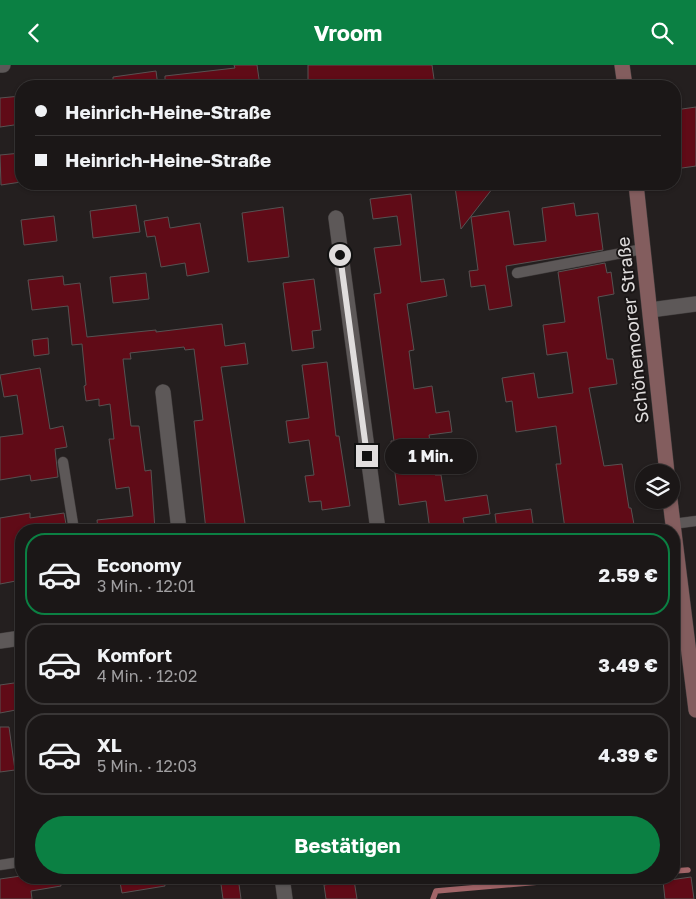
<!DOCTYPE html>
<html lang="de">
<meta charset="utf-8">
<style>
:root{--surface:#1b1717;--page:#282424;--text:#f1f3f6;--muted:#a09fa1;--line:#393636;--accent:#0b8043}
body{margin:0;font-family:"Golos Text",sans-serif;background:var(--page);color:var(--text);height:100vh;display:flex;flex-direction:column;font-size:19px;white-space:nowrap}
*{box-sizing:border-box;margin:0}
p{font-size:16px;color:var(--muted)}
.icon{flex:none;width:28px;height:28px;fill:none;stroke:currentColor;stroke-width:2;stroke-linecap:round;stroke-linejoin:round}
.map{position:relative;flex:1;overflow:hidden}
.sheet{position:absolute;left:15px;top:459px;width:665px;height:360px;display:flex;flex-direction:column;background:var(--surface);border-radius:20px;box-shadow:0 1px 4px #0004,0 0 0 1px var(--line)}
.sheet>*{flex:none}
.banner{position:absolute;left:15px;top:15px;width:666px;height:110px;border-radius:20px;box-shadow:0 1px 4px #0004,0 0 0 1px var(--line);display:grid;align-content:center;height:110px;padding:0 20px;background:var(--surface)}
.buttons{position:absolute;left:635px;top:399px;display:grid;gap:10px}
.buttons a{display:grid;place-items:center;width:45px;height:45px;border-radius:50%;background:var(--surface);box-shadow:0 1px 4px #0004,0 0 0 1px var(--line);font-size:25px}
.end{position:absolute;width:22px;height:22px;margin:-11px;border:6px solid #e0dddd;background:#111;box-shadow:0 0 0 2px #111}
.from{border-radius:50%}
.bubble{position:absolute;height:35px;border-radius:18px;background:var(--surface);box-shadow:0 1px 4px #0004,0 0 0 1px var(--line);font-size:16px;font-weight:700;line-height:35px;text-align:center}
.banner b{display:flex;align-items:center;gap:18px;height:48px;font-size:19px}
.banner b+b{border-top:1px solid var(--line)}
.banner i{width:12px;height:12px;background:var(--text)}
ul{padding:9px 0 0;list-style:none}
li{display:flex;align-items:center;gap:15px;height:82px;margin:0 10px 8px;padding:0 10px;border:2px solid var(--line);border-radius:20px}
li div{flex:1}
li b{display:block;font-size:19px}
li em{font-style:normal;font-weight:700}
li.on{border-color:var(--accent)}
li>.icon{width:45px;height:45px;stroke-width:1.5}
.primary-button{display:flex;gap:10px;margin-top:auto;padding:10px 20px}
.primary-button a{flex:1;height:58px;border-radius:30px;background:var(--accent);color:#fff;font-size:20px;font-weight:700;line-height:58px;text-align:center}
header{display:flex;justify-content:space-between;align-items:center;height:65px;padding:0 20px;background:var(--accent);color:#fff;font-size:22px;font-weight:700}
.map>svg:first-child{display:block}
</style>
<header><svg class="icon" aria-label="back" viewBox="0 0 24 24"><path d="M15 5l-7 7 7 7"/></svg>Vroom<svg class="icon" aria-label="search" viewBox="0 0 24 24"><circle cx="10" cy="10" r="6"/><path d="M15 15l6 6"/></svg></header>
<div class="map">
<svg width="696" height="834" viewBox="0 0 696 834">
<rect width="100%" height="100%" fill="#241f1f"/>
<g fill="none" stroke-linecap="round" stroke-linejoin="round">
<g stroke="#a26568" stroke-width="5.5">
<path d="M 674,806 L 688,805"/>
<path d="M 433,834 L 436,826 L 597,812"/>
</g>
</g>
<g fill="#600b17" stroke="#575252">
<path d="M 234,0 L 257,0 L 260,21 L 165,21 L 165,11 L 235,3 Z"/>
<path d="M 308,0 L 432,0 L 435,21 L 308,19 Z"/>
<path d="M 156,6 L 158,21 L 113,21 L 113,12 Z"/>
<path d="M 21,31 L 21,59 L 0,62 L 0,33 Z"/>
<path d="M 696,42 L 696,101 L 675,104 L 675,45 Z"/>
<path d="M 21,88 L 21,117 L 1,120 L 0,90 Z"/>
<path d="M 461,119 L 496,119 L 461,164 L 455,122 Z"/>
<path d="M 411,129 L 421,217 L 444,214 L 447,231 L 407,239 L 414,285 L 409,286 L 414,324 L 432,321 L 436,348 L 449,346 L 452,367 L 429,370 L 435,410 L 441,410 L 445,436 L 487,430 L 490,449 L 463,453 L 465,463 L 451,465 L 430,465 L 426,436 L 399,440 L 391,376 L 394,376 L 374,229 L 381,228 L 374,183 L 401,180 L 397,151 L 373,154 L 370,134 Z"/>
<path d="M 574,138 L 576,151 L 598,148 L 603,185 L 506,201 L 512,241 L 489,245 L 485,220 L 471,222 L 469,206 L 478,205 L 471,152 L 509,146 L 514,180 L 546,176 L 542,143 Z"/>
<path d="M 136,140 L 140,167 L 93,173 L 90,146 Z"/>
<path d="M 283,142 L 289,192 L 248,197 L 242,148 Z"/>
<path d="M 54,151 L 57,176 L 24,180 L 21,155 Z"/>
<path d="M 168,152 L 170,163 L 200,158 L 209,207 L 187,211 L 185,198 L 161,202 L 155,171 L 147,172 L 144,156 Z"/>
<path d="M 605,198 L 607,208 L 611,207 L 614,229 L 598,232 L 607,294 L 613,294 L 617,319 L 589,323 L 604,401 L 622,399 L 629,443 L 631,443 L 635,465 L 594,465 L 594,461 L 565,464 L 556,399 L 561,399 L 556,361 L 516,367 L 512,336 L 506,337 L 502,313 L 534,308 L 538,333 L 573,328 L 567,287 L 547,290 L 543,260 L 565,257 L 558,207 Z"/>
<path d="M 146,208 L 149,234 L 113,238 L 110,212 Z"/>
<path d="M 63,211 L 64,220 L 80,218 L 87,272 L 156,265 L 156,267 L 222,259 L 225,281 L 245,278 L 248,299 L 221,302 L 246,465 L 231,465 L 231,462 L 206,465 L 194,356 L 203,355 L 194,284 L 185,285 L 184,282 L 130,288 L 131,294 L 123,294 L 131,361 L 139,361 L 145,406 L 151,405 L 155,465 L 98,465 L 97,455 L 133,451 L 129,422 L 116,424 L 109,374 L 114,374 L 110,339 L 99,341 L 99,334 L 86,336 L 84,321 L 86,320 L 82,279 L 72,280 L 68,241 L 32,245 L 28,215 Z"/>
<path d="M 314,214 L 321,265 L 312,266 L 314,283 L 292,286 L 283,218 Z"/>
<path d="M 48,273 L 49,289 L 34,291 L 32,275 Z"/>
<path d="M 327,297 L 336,371 L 339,371 L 350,441 L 322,445 L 321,436 L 309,437 L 305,411 L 314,410 L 309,375 L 289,378 L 286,356 L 309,353 L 302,300 Z"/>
<path d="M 40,303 L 50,364 L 63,361 L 67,382 L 55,384 L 58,412 L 31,416 L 30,410 L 0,415 L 0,372 L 23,369 L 17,330 L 4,332 L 0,310 Z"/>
<path d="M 531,444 L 534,465 L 497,465 L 495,449 Z"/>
<path d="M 30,448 L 30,453 L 64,448 L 67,465 L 21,465 L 21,474 L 17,475 L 21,515 L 0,519 L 0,453 Z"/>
<path d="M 21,617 L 21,644 L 0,648 L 0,620 Z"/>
<path d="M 0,662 L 9,662 L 15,705 L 0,707 Z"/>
<path d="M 21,811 L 60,812 L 61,821 L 31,826 L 32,834 L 0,834 L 0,814 Z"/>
<path d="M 119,812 L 164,812 L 165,821 L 122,828 Z"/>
<path d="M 220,812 L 238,812 L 241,834 L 223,834 Z"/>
<path d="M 691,812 L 694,834 L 665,834 L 663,816 Z"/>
<path d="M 354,815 L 357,834 L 326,834 L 324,820 Z"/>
</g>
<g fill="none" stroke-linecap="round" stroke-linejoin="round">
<g stroke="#403c3c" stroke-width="11">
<g id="lane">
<path d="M 517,208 L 643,184"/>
<path d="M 63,397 L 74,465"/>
<path d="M 673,459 L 696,456"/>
<path d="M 0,800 L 20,797"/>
</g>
</g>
<g stroke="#403c3c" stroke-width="16">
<g id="street">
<path d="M 0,0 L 3,0"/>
<path d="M 336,153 L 378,465"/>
<path d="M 650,245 L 696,239"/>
<path d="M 163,327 L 179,465"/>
<path d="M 0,576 L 21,573"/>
<path d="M 282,812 L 285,834"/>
</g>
</g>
<g stroke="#403c3c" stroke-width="16">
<g id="secondary">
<path d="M 622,0 L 625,21"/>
<path d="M 636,119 L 667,408"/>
<path d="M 670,435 L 696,645"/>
</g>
</g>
<use href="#lane" stroke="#5d5858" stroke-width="10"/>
<use href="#street" stroke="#5d5858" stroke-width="15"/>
<use href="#secondary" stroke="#835d5e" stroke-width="15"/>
</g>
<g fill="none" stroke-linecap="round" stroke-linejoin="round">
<path stroke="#e0dddd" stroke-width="6" d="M 340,190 L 367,391"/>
</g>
<g text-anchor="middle" stroke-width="4" stroke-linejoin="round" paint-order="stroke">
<g font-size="18" fill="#e0dddd" stroke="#1a1616">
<text transform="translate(633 265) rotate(-96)" y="6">Schönemoorer Straße</text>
</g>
</g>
</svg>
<div class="buttons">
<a><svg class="icon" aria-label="layers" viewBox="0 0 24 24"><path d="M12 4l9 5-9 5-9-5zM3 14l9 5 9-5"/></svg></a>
</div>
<i class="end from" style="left:340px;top:190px"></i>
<i class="end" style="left:367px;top:391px"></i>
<div class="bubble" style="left:385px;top:374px;width:92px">1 Min.</div>
<div class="banner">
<b><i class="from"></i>Heinrich-Heine-Straße</b>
<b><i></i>Heinrich-Heine-Straße</b>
</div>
<section class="sheet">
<ul>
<li class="on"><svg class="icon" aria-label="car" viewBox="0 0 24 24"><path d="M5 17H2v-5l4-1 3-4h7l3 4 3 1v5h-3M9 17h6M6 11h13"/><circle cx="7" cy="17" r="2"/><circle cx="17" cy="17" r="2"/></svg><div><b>Economy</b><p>3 Min. · 12:01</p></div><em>2.59 €</em></li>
<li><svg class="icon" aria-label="car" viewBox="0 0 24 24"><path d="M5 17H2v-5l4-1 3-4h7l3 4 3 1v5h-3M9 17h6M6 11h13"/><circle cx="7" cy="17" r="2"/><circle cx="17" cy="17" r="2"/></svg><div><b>Komfort</b><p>4 Min. · 12:02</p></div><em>3.49 €</em></li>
<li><svg class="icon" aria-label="car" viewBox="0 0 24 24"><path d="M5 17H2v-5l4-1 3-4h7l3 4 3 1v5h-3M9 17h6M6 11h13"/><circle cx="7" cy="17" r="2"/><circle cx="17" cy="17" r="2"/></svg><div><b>XL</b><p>5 Min. · 12:03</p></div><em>4.39 €</em></li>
</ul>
<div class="primary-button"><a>Bestätigen</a></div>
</section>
</div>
